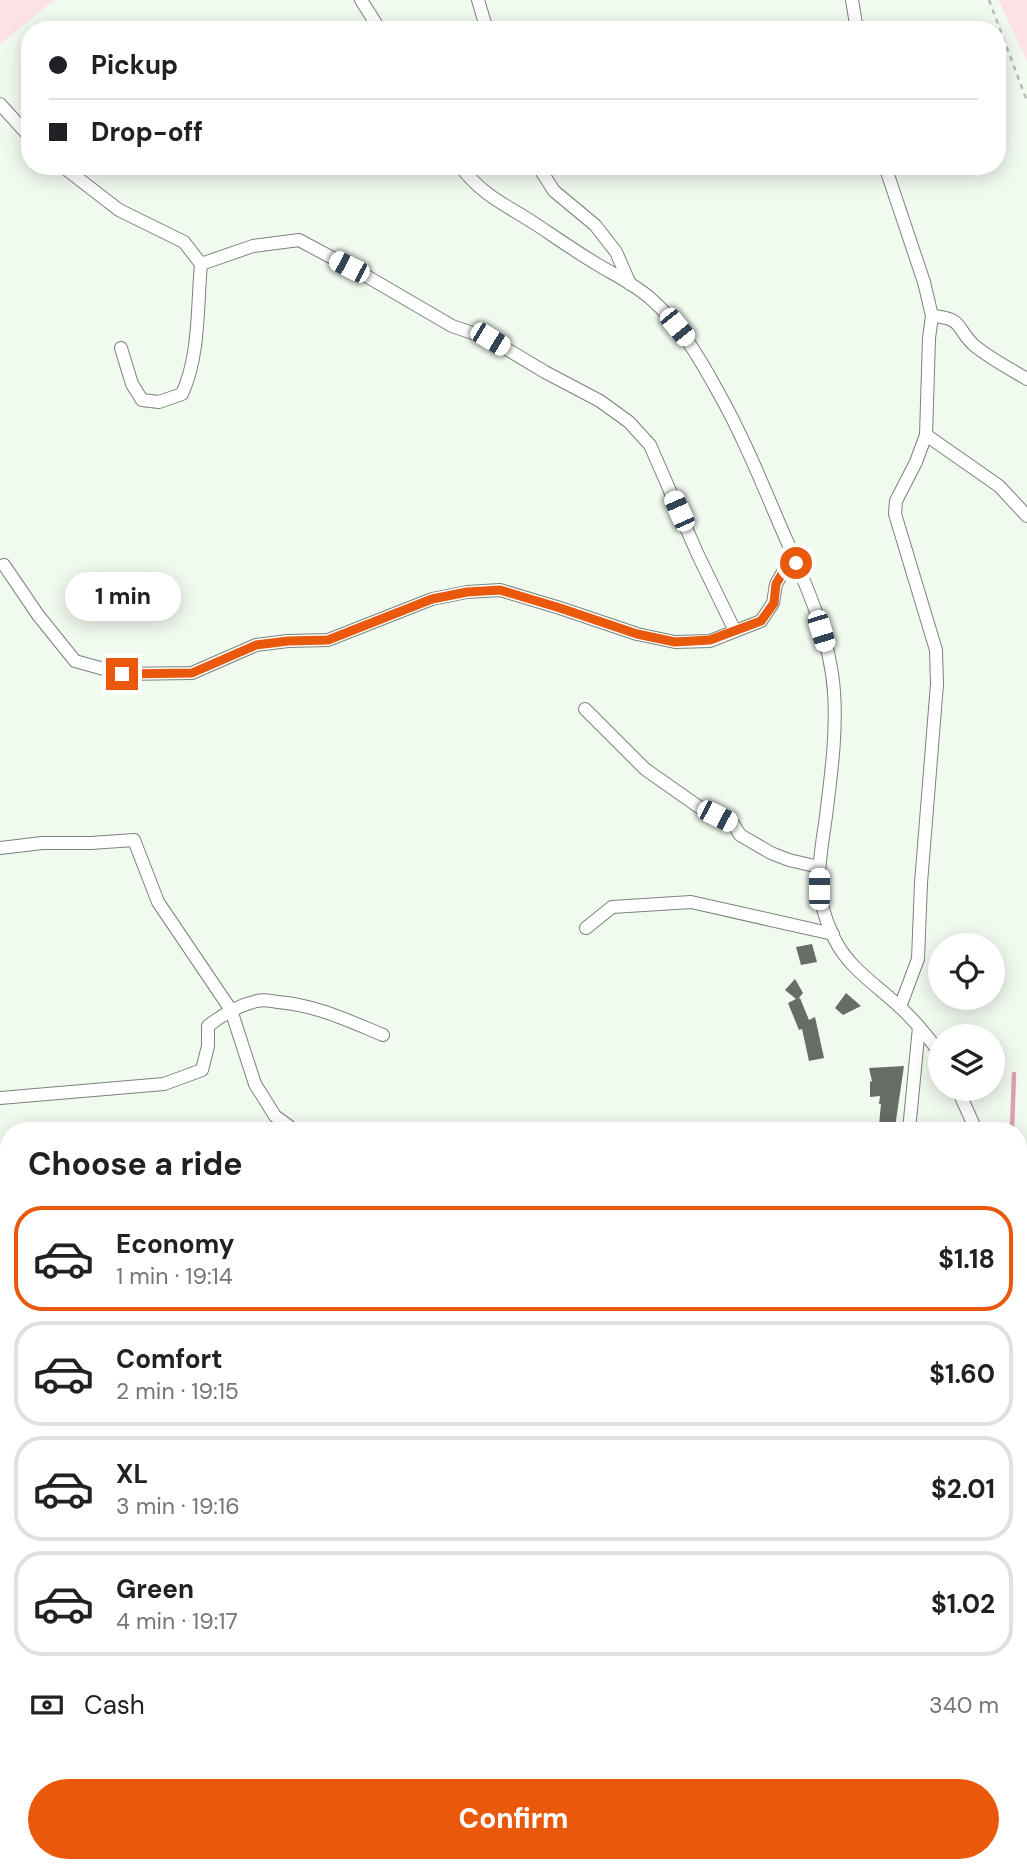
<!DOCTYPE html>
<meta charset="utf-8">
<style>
:root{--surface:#fff;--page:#f2f2f2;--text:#202124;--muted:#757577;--line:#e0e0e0;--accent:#ea580c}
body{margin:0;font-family:"DM Sans",sans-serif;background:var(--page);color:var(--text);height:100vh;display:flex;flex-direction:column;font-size:26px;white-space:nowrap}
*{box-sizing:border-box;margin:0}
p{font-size:23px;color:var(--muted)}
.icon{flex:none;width:38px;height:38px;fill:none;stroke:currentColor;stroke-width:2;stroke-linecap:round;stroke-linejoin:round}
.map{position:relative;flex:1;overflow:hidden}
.drawer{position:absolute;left:0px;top:1122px;width:1027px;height:751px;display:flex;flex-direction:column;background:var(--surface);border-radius:28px 28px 0 0;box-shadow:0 4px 18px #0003}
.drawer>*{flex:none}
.guide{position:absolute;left:21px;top:21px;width:985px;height:154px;border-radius:28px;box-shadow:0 4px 18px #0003;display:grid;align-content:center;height:154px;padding:0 28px;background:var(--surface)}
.controls{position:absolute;left:928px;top:933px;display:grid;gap:14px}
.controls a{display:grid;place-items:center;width:77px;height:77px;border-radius:50%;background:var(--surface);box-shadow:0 4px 18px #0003;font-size:35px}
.end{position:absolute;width:32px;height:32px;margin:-16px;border:9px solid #ea580c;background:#fff;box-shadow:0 0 0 4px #fff}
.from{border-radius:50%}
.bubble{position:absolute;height:49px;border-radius:24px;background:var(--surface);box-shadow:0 4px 18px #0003;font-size:23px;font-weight:700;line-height:49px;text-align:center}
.car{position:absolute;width:21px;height:42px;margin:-21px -10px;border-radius:9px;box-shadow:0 0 5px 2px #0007;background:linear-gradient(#fff 24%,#345 0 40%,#fff 0 76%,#345 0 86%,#fff 0)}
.guide b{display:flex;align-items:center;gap:24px;height:66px;font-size:26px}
.guide b+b{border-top:2px solid var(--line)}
.guide i{width:18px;height:18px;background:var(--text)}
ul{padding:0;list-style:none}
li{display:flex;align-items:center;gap:21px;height:105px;margin:0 14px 10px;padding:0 14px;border:4px solid var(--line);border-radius:28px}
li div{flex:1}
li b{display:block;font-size:26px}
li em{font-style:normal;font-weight:700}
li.current{border-color:var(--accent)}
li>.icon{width:63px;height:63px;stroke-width:1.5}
h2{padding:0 28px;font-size:32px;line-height:84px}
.pay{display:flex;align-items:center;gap:18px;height:77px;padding:0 28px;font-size:26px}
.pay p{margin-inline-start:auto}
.primary-button{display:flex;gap:14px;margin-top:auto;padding:14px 28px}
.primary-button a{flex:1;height:80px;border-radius:42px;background:var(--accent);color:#fff;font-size:28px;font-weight:700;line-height:80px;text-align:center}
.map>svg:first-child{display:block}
</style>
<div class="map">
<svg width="1027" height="1871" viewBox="0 0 1027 1871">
<rect width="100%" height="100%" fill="#f1faef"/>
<g fill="#fde1e7">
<path d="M 0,0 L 54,0 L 0,44 Z"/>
<path d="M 998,0 L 1027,0 L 1027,61 Z"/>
</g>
<path fill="#dca1af" d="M 0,1717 L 9,1729 L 9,1864 L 194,1864 L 202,1871 L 0,1871 Z"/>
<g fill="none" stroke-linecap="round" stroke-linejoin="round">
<g stroke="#dca1af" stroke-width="4.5">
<path d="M 1012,1130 L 1014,1074"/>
<path d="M 612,1871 L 627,1864"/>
</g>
</g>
<g fill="#656d64">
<path d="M 812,944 L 817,962 L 801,965 L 796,947 Z"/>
<path d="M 795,979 L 803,993 L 798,999 L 800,998 L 809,1020 L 815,1017 L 824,1058 L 809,1061 L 802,1029 L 799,1030 L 788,1003 L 796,999 L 785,990 Z"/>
<path d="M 846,993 L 861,1006 L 843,1015 L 835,1008 Z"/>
<path d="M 904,1066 L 895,1127 L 879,1125 L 881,1104 L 879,1104 L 880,1096 L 870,1097 L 870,1082 L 872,1081 L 869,1068 Z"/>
</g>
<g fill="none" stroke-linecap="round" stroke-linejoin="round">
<g stroke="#7a8379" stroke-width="8">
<path id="lane" d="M 767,1871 L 769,1864"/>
</g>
<g stroke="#7a8379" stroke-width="14">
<g id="street">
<path d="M 361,0 L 380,30"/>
<path d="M 478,0 L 487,30"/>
<path d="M 852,0 L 857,30"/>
<path d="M 0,104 L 30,137"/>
<path d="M 62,166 L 119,210 L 184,242 L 201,264 C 197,306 200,355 182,394 L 159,402 L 142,400 L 132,384 L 121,348"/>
<path d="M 460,166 C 484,197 505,204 537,225 C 558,239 578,253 600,266 C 617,276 635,285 650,298 C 679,323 699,357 717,390 C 741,432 760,478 779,523 C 802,576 830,633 834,692 C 837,733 831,775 826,816 C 823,839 818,863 819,886 C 820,903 827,923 834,938 C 848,968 878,986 901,1008 C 916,1022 928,1037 940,1053"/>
<path d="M 538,166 L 554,191 L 595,225 L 616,252 L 630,284"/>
<path d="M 885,166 L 924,282 L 932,316 L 929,338 L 926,435 L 916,462 L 896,501 L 895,514 L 936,650 L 937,684 L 921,883 L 918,959 L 900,1007"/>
<path d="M 201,264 L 253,246 L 299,240 L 368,277 L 452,326 L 490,339 L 545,372 L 600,401 L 629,422 L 650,445 L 698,555 L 735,631"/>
<path d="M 932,316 C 965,318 956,330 975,346 C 991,359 1010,369 1027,379"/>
<path d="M 926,435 L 999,486 L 1027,516"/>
<path d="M 4,565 L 38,615 L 75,661 L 122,674 L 192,673 L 256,645 L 288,641 L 328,640 L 432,599 L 467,592 L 500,590 L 560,608 L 637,634 L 675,642 L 710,641 L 761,621 L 773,603 L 776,584 L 783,572 L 796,563"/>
<path d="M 585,709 L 645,769 L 699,807 L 734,825 L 740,835 L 771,853 L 789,860 L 819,867"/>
<path d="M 0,848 L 42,843 L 91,843 L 134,840 L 158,902 L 231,1010 L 255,1084 L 275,1116 L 294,1130"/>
<path d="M 586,928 L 612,907 L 691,902 L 833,934"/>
<path d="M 957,1088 L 976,1130"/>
<path d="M 0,1098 L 164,1084 L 202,1070 L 208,1046 L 208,1026 C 222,1015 239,1005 257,1001 C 263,999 271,1001 278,1002 C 316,1005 349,1021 383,1035"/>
<path d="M 909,1130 L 919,1027"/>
<path d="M 1018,1155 L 1027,1158"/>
<path d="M 1018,1284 L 1027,1279"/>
<path d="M 1018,1304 L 1027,1319"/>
<path d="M 0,1475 L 9,1471"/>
<path d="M 1018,1762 L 1027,1747"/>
<path d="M 1018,1796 L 1027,1809"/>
<path d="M 949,1871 L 954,1864"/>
</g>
</g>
<path stroke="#b5bcb3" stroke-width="2.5" stroke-dasharray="5 5" stroke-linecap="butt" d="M 989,0 L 1027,101"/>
<use href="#lane" stroke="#fff" stroke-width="6"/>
<use href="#street" stroke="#fff" stroke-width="12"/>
</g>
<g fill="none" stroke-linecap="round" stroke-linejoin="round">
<path stroke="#ea580c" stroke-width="9" d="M 122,674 L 192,673 L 256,645 L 288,641 L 328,640 L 432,599 L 467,592 L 500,590 L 560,608 L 637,634 L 675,642 L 710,640 L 761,621 L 774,603 L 776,584 L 783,572 L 796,563"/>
</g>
</svg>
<div class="controls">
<a><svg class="icon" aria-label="locate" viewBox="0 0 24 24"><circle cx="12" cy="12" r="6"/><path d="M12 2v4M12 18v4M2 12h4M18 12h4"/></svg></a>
<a><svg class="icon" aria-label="layers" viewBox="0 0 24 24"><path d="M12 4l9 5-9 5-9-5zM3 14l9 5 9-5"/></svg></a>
</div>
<i class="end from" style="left:796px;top:563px"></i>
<i class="end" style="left:122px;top:674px"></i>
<div class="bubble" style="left:65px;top:572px;width:116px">1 min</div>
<i class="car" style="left:349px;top:267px;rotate:297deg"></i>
<i class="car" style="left:677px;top:327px;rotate:141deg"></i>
<i class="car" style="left:490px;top:339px;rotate:121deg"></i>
<i class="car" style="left:679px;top:511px;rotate:336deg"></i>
<i class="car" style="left:821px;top:631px;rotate:163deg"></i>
<i class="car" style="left:717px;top:816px;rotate:117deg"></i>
<i class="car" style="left:819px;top:889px;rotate:0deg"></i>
<div class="guide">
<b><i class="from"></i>Pickup</b>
<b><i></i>Drop-off</b>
</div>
<section class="drawer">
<h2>Choose a ride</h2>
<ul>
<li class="current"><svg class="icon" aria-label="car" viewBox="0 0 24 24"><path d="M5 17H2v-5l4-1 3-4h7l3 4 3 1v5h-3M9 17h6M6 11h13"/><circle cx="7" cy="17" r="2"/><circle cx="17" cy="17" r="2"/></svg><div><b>Economy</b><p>1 min · 19:14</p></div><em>$1.18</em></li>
<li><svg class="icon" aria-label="car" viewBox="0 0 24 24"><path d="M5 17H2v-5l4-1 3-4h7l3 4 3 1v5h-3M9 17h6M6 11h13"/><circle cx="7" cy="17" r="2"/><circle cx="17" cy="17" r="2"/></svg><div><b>Comfort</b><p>2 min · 19:15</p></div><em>$1.60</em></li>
<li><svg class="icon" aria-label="car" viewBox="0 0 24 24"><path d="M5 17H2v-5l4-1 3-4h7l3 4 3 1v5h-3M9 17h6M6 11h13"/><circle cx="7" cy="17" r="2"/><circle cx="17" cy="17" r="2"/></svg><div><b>XL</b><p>3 min · 19:16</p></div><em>$2.01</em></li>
<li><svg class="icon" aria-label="car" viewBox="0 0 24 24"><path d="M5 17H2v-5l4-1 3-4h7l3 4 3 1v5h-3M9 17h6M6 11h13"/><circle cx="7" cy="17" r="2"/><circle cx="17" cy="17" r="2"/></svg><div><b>Green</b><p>4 min · 19:17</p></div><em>$1.02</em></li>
</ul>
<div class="pay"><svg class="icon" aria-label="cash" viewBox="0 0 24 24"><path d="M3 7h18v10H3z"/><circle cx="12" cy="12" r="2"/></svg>Cash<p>340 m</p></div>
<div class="primary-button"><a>Confirm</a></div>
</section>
</div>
